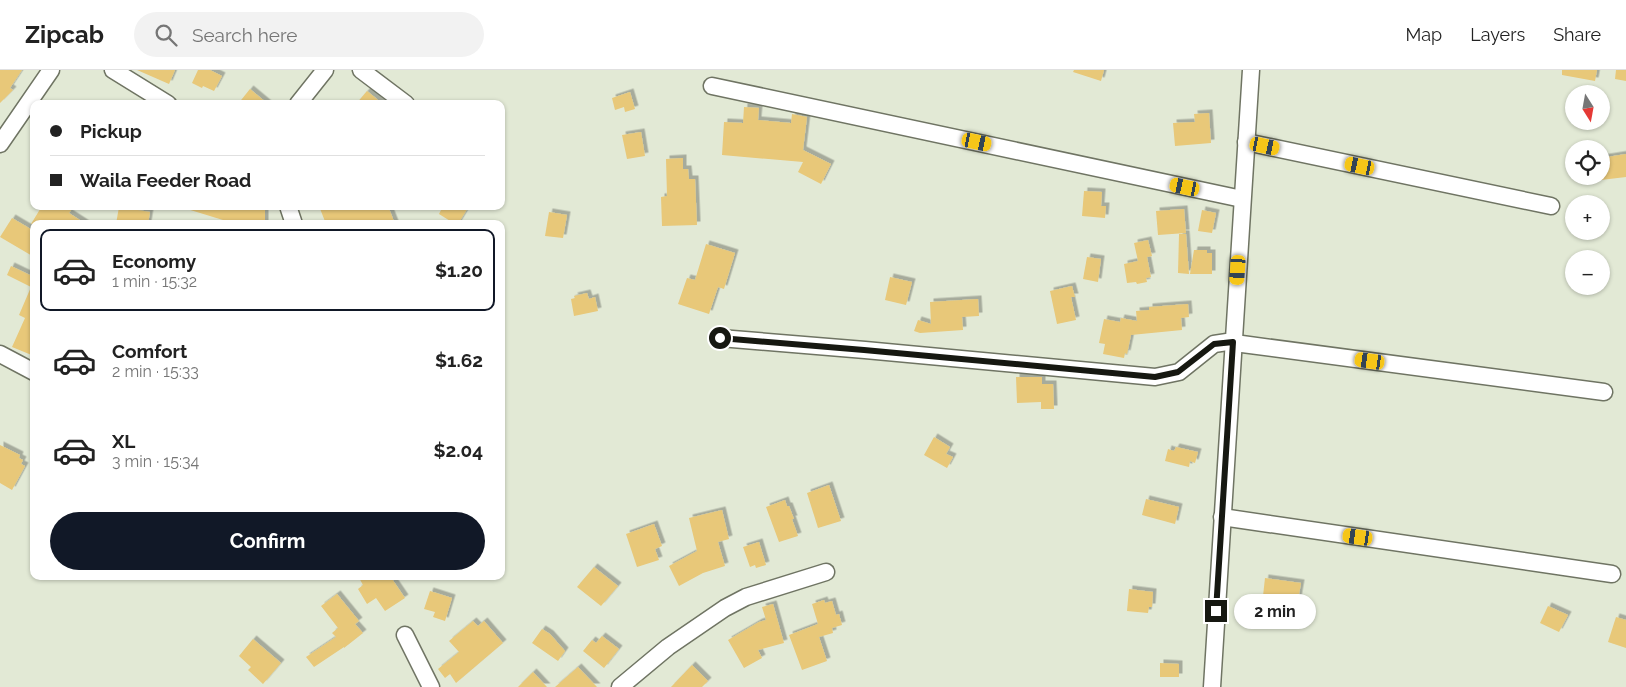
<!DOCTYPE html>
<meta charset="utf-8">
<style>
:root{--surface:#fff;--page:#f2f2f2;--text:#222;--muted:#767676;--line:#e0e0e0;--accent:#111827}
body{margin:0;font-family:Raleway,sans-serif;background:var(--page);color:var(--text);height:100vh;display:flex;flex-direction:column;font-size:19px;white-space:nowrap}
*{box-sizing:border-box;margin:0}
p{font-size:16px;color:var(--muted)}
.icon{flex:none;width:28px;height:28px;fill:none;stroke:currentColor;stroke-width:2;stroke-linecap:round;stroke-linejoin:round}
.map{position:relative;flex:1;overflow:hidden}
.sheet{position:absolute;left:30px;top:150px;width:475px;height:360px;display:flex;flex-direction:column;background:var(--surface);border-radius:10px;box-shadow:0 1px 4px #0004}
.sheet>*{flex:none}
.banner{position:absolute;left:30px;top:30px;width:475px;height:110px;border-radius:10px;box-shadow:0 1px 4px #0004;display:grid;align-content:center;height:110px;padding:0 20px;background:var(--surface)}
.needle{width:32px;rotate:169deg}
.buttons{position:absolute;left:1565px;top:15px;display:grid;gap:10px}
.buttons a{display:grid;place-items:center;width:45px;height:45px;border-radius:50%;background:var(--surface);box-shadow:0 1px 4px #0004;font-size:25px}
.end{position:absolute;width:22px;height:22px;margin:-11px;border:6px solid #161811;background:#fff;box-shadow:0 0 0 2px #fff}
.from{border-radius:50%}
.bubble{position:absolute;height:35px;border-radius:18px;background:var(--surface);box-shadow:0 1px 4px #0004;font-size:16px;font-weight:700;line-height:35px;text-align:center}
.car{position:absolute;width:15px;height:30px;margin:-15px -8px;border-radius:6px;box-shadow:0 0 4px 1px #0007;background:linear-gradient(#f5c518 24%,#345 0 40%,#f5c518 0 76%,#345 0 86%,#f5c518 0)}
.banner b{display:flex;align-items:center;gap:18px;height:48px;font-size:19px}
.banner b+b{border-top:1px solid var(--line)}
.banner i{width:12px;height:12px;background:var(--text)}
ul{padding:9px 0 0;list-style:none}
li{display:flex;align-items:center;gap:15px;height:82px;margin:0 10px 8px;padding:0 10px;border:2px solid transparent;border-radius:10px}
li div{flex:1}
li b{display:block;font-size:19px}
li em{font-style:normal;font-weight:700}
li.active{border-color:var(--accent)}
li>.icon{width:45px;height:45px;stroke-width:1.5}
.primary-button{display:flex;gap:10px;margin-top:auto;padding:10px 20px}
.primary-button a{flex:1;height:58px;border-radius:30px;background:var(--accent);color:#fff;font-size:20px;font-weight:700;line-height:58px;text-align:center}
header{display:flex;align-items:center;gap:30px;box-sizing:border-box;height:70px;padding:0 25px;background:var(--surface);border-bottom:1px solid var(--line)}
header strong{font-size:24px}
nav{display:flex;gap:28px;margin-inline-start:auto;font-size:18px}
.search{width:350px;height:45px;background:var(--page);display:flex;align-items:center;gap:12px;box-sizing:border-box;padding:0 18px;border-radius:28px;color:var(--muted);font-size:19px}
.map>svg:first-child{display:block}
</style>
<header>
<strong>Zipcab</strong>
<div class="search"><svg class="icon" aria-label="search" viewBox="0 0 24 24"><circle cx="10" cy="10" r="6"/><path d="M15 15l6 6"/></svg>Search here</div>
<nav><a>Map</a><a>Layers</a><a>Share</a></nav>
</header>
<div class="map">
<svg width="1626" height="617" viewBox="0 0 1626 617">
<defs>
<filter id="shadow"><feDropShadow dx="3.5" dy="-3.5" stdDeviation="0" flood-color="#0004"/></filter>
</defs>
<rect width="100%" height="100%" fill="#e2e9d5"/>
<g fill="#e8c879" filter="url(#shadow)">
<path d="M 0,0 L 22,0 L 10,18 L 13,20 L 0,33 Z"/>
<path d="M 137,0 L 175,0 L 169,14 Z"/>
<path d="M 198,0 L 210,0 L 222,6 L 214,21 L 203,16 L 202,18 L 192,13 Z"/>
<path d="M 1074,0 L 1104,0 L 1101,11 L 1073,2 Z"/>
<path d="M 1562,0 L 1597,0 L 1595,11 L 1562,5 Z"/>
<path d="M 1616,0 L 1626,0 L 1626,11 L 1615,9 Z"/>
<path d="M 250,19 L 268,34 L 238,34 Z"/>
<path d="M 367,21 L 383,34 L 356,34 Z"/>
<path d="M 630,22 L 635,39 L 625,42 L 624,37 L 615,40 L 612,28 Z"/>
<path d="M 744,37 L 759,38 L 758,50 L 791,53 L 792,44 L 807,47 L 803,80 L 831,94 L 821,114 L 798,102 L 803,92 L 722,85 L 724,52 L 743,53 Z"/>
<path d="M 1209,43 L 1211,73 L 1175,76 L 1173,53 L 1195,52 L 1194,44 Z"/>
<path d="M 641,62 L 645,86 L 627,89 L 622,65 Z"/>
<path d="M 1626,84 L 1626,107 L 1601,110 L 1601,88 Z"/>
<path d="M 683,88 L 683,99 L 688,99 L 689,109 L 695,109 L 697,155 L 662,156 L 661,127 L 667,126 L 666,89 Z"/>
<path d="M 1084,121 L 1102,122 L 1101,136 L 1106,136 L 1105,148 L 1082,146 Z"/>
<path d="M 42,136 L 74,136 L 69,143 L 86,154 L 31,154 Z"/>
<path d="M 187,136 L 265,136 L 265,154 L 236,154 L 187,139 Z"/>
<path d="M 319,136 L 388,136 L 395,154 L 326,154 Z"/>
<path d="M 443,136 L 469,136 L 458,154 L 455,154 L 439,144 Z"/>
<path d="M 119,137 L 150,142 L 148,154 L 116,154 Z"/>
<path d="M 1184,139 L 1186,163 L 1158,165 L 1156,141 Z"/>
<path d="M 1202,140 L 1216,143 L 1212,163 L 1198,161 Z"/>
<path d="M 549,142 L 567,145 L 563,168 L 545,166 Z"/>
<path d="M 12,148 L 34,161 L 34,187 L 0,167 Z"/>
<path d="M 1179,164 L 1186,164 L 1189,204 L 1178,203 Z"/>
<path d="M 1148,170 L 1152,186 L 1147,187 L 1151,207 L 1146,208 L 1147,212 L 1137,214 L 1136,212 L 1127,213 L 1124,194 L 1138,191 L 1134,173 Z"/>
<path d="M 706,174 L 735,183 L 724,219 L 718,217 L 709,244 L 678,234 L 687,208 L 695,210 Z"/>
<path d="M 1194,180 L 1207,180 L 1207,183 L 1212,183 L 1212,204 L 1190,204 Z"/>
<path d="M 1087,187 L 1101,189 L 1098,212 L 1083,209 Z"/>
<path d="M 11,196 L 34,207 L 34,286 L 12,277 L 25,248 L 19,245 L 31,217 L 7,205 Z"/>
<path d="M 890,207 L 912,212 L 906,235 L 885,230 Z"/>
<path d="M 1072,216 L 1075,227 L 1071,227 L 1076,250 L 1057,254 L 1050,221 Z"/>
<path d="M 587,223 L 589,229 L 595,227 L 598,241 L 574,246 L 571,229 L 575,228 L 574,226 Z"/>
<path d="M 978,229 L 979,246 L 962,247 L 963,260 L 920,263 L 914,261 L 918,250 L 931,254 L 930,232 Z"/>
<path d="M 1188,234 L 1189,247 L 1181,248 L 1182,260 L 1131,265 L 1127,284 L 1125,283 L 1124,288 L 1103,284 L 1105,274 L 1099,273 L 1104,249 L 1120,252 L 1121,248 L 1137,251 L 1136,241 L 1149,240 L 1149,237 Z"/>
<path d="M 1016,307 L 1042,307 L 1042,314 L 1053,314 L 1054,339 L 1041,339 L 1041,332 L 1017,333 Z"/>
<path d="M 934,367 L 950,377 L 946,384 L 953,387 L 947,398 L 924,385 Z"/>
<path d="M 0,375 L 20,385 L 19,388 L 23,390 L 21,394 L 25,396 L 12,420 L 0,413 Z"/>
<path d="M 1176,377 L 1198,382 L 1195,393 L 1190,391 L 1189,397 L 1165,391 L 1168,379 L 1174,381 Z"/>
<path d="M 829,415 L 841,451 L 818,458 L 807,423 Z"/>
<path d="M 1146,429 L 1179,437 L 1175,454 L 1142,445 Z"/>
<path d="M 785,430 L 787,436 L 789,436 L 794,449 L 792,449 L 798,466 L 779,472 L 766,437 Z"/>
<path d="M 722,440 L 729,469 L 718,472 L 725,496 L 703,503 L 679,516 L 669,496 L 697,481 L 689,448 Z"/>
<path d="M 654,454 L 662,476 L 655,479 L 659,490 L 637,497 L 626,464 Z"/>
<path d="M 759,472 L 766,495 L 756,498 L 755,495 L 750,497 L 743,477 Z"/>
<path d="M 594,497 L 618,516 L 601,536 L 577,517 Z"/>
<path d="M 358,506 L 390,506 L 405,528 L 385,541 L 376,528 L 367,534 L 358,519 L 363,515 Z"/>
<path d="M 1265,508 L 1301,513 L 1298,530 L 1263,526 Z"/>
<path d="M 1129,519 L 1153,522 L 1152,537 L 1149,537 L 1148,543 L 1127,541 Z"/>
<path d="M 430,521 L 452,528 L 445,551 L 433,547 L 435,542 L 424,539 Z"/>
<path d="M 337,524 L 359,551 L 355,554 L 363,563 L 344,578 L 344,577 L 314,597 L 306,587 L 336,567 L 332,563 L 338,558 L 321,536 Z"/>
<path d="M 824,530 L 825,533 L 832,531 L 836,545 L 839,544 L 842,555 L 832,558 L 833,563 L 819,567 L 827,591 L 802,600 L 789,565 L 818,554 L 812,534 Z"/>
<path d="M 773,534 L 784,573 L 758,580 L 762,588 L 744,598 L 728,570 L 759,552 L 766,550 L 762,537 Z"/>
<path d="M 1548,536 L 1568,545 L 1559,562 L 1540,553 Z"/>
<path d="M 1616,547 L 1626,550 L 1626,578 L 1608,572 Z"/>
<path d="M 473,551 L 478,556 L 484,551 L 503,573 L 456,613 L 450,604 L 445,608 L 438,599 L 459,582 L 449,571 Z"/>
<path d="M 542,559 L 550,564 L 565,581 L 558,591 L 532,573 Z"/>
<path d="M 602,566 L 619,579 L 604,598 L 583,581 L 592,570 L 596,573 Z"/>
<path d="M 253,569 L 281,593 L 263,614 L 248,600 L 251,597 L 239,586 Z"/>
<path d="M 1160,593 L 1179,594 L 1179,607 L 1160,607 Z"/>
<path d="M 692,595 L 708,611 L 702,617 L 671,617 Z"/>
<path d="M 578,597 L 597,617 L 555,617 Z"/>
<path d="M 533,602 L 547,617 L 518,617 Z"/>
</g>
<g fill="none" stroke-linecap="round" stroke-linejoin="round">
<g stroke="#6f7463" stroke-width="19">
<g id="minor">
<path d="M 113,0 L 168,34"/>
<path d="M 361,0 L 406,34"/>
<path d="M 712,16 L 1242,129"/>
<path d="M 298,34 L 325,0"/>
<path d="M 1246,72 L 1551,136"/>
<path d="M 0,74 L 51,0"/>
<path d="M 288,136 L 294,154"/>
<path d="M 720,268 L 865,280 L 1155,307 L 1179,302 L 1214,274 L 1227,272 L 1604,322"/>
<path d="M 0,284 L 34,302"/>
<path d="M 1222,447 L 1612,504"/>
<path d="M 405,565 L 431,617"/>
<path d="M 620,617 L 668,577 L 725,538 L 746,527 L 826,502"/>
<path d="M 1212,617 L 1251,0"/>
</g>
</g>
<use href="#minor" stroke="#fff" stroke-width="16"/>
</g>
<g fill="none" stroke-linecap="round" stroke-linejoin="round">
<path stroke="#161811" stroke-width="6" d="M 720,268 L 864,280 L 1155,307 L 1178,302 L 1214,274 L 1233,272 L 1216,541"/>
</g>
</svg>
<div class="buttons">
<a><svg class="needle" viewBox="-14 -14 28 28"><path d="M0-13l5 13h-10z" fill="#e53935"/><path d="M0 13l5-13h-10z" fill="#767676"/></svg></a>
<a><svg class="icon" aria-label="locate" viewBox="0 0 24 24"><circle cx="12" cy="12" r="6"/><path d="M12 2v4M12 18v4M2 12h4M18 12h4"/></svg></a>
<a>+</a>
<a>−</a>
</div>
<i class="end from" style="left:720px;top:268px"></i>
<i class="end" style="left:1216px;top:541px"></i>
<div class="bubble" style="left:1234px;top:524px;width:82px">2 min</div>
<i class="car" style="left:977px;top:72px;rotate:102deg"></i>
<i class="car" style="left:1265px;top:76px;rotate:102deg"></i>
<i class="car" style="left:1360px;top:96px;rotate:282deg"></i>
<i class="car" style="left:1185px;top:117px;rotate:282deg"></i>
<i class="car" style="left:1238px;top:200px;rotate:184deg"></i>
<i class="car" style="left:1370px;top:291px;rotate:278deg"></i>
<i class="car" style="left:1358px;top:467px;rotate:278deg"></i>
<div class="banner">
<b><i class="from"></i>Pickup</b>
<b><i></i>Waila Feeder Road</b>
</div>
<section class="sheet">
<ul>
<li class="active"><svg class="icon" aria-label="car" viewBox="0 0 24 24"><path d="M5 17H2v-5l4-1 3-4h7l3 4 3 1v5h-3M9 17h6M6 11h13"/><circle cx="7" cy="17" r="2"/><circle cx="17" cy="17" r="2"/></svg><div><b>Economy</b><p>1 min · 15:32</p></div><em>$1.20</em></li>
<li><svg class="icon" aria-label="car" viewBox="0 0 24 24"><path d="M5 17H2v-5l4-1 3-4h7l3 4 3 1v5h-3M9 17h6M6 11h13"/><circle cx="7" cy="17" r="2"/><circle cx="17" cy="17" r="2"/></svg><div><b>Comfort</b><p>2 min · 15:33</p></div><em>$1.62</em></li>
<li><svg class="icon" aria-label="car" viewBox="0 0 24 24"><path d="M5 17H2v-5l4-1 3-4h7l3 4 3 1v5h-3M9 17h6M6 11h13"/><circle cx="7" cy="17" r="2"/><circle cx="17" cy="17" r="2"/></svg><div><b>XL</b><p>3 min · 15:34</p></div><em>$2.04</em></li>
</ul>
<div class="primary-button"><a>Confirm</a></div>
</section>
</div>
